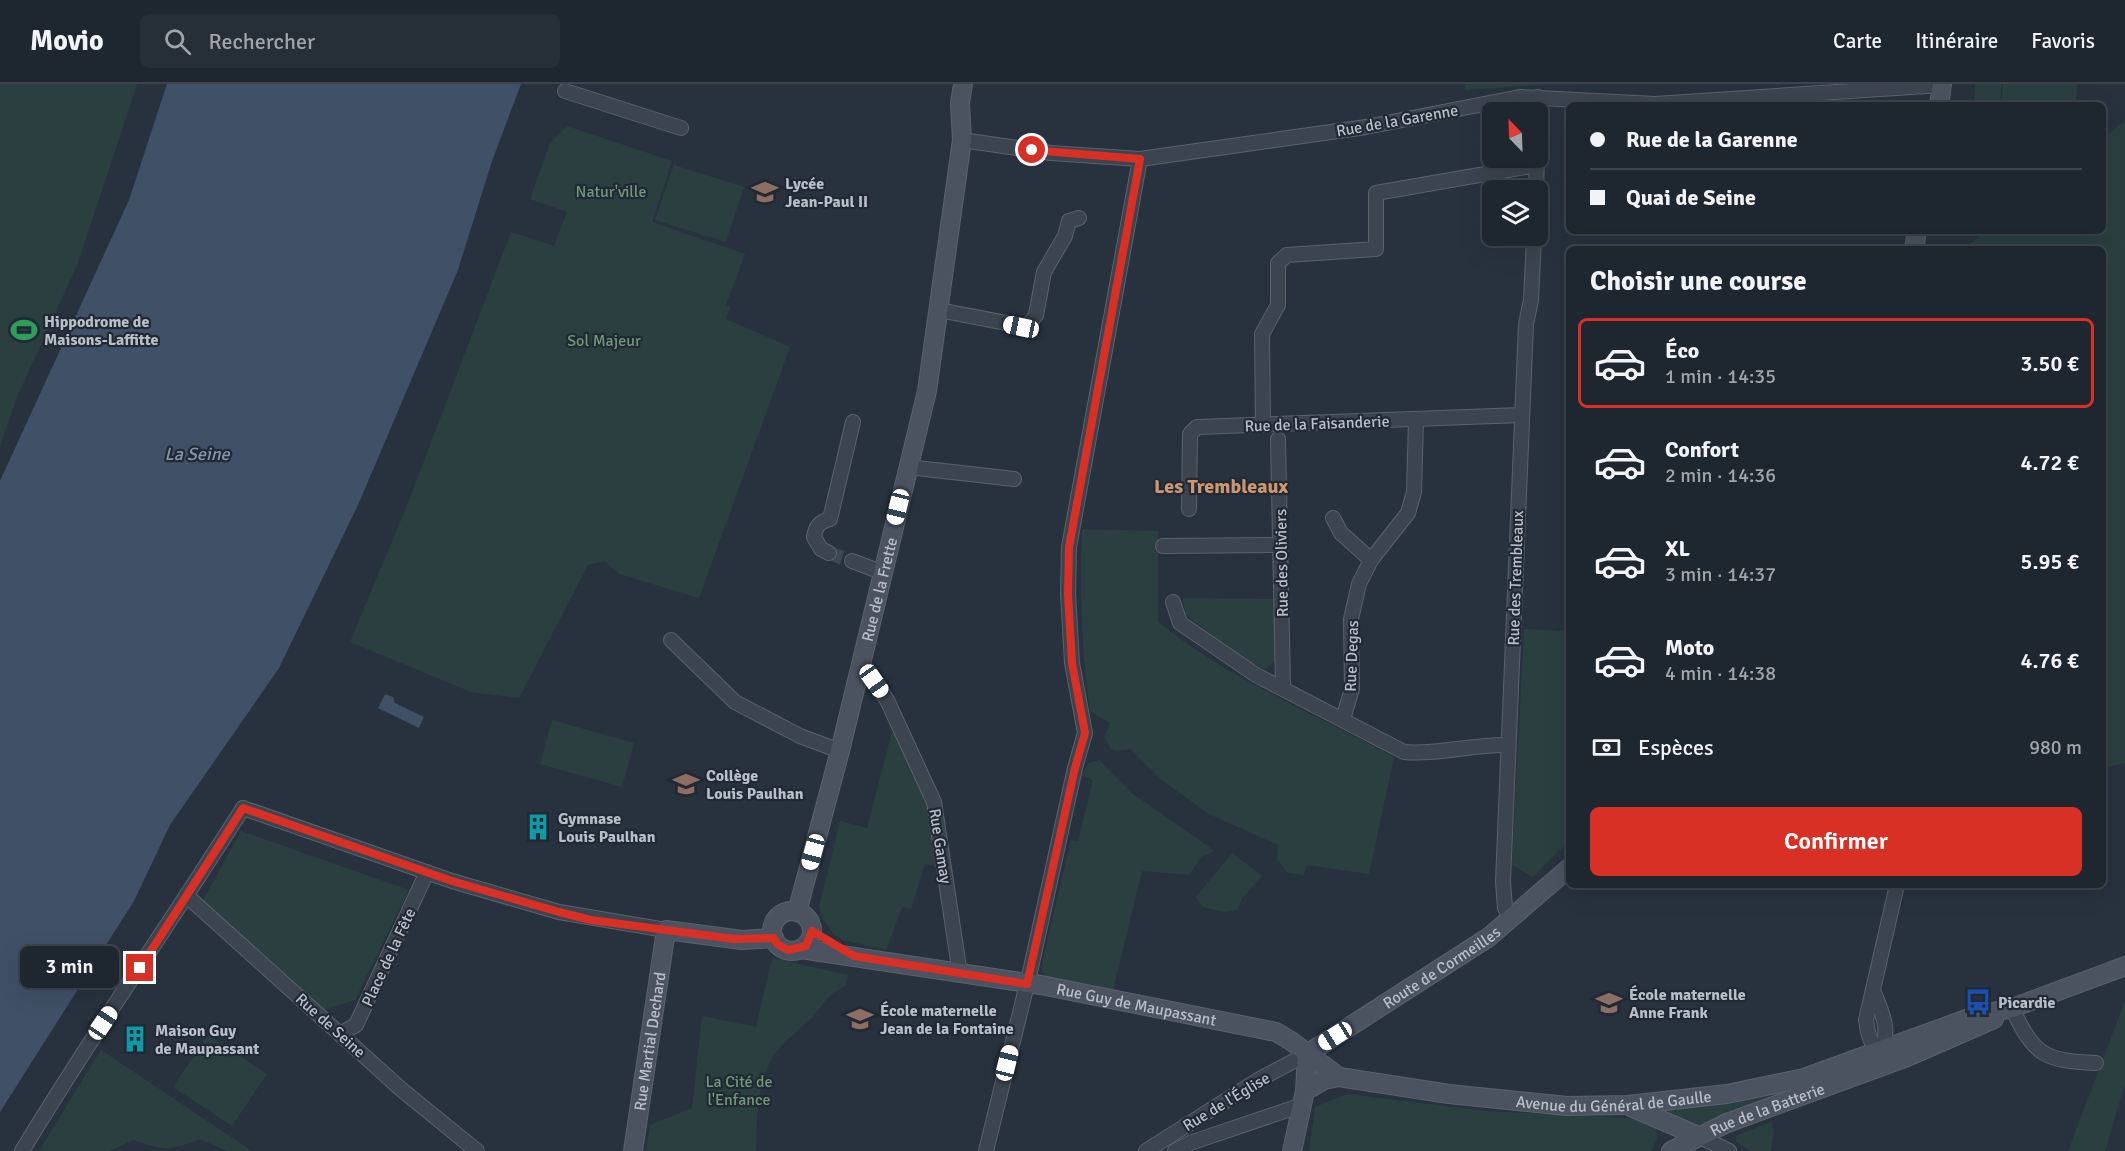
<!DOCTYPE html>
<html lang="fr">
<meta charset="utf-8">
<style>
:root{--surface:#1e262f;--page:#262e37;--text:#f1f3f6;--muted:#a1a5aa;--line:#3c434b;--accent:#d93025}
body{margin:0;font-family:Signika,sans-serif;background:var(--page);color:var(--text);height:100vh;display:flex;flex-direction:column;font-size:22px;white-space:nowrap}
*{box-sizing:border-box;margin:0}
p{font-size:20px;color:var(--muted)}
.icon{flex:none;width:33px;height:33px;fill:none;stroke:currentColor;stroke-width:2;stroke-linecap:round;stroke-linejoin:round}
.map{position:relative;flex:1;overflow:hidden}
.drawer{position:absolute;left:1566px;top:162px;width:540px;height:642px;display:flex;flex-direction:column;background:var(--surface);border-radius:9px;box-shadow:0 6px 24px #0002,0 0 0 2px var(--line)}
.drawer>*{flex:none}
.banner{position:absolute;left:1566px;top:18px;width:540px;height:132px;border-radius:9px;box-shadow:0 6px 24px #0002,0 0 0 2px var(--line);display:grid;align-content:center;height:132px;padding:0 24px;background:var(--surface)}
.needle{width:39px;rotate:337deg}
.controls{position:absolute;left:1482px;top:18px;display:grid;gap:12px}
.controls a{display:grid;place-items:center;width:66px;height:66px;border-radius:9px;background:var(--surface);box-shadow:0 6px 24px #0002,0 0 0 2px var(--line);font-size:30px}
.end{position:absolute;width:27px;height:27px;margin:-14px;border:8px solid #d93025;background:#fff;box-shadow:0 0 0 3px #fff}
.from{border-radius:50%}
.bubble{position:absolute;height:42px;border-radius:9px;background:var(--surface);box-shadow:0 6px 24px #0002,0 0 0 2px var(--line);font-size:20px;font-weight:600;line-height:42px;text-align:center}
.car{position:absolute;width:18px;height:36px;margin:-18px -9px;border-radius:8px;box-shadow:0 0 4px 2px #0007;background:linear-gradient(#fff 24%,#345 0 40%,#fff 0 76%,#345 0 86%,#fff 0)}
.banner b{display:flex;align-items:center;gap:21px;height:57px;font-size:22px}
.banner b+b{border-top:2px solid var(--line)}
.banner i{width:15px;height:15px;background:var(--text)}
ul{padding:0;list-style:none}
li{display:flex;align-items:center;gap:18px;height:90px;margin:0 12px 9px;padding:0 12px;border:3px solid transparent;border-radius:9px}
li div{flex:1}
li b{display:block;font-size:22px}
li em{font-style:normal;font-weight:600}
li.selected{border-color:var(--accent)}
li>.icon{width:54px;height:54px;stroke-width:1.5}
h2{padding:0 24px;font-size:27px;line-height:72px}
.pay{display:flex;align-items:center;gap:15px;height:66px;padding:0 24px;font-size:22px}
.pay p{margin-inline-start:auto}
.primary-button{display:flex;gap:12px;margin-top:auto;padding:12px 24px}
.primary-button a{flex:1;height:69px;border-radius:9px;background:var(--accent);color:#fff;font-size:24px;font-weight:600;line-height:69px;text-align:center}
header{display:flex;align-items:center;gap:36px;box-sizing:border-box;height:84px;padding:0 30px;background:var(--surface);border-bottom:2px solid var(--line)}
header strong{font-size:28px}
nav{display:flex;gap:33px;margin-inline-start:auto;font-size:21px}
.search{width:420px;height:54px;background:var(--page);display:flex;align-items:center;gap:15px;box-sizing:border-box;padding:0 21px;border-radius:9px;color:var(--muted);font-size:22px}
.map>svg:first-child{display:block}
</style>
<header>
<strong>Movio</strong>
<div class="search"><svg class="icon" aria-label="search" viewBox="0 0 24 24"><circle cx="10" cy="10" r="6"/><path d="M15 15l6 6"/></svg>Rechercher</div>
<nav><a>Carte</a><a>Itinéraire</a><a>Favoris</a></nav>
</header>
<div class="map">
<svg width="2125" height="1067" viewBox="0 0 2125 1067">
<rect width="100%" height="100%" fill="#28323f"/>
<g fill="#2b3f41">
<path d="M 0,0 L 137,0 L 78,179 L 17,313 L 0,362 Z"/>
<path d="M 1465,0 L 1552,0 L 1465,6 Z"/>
<path d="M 1975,0 L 2002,0 L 2000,21 L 1974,20 Z"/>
<path d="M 2003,0 L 2077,0 L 2076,21 L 2001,21 Z"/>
<path d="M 2125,36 L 2125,679 L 2103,684 L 2103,165 L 1965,165 L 1984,147 L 2103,147 L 2103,55 Z"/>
<path d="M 567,42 L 672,77 L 652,138 L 745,170 L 726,221 L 730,223 L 726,235 L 790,263 L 699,514 L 619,490 L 605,477 L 588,481 L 519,614 L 471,608 L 350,558 L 408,419 L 511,148 L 554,162 L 567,128 L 530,115 L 550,59 Z"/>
<path d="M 674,81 L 744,103 L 726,158 L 655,136 Z"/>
<path d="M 1082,445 L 1158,447 L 1158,538 C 1229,595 1314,630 1394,673 L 1369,790 L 1307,781 L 1304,791 L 1288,789 L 1277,775 L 1278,761 L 1209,730 L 1163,697 L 1130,665 L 1117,667 L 1111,665 L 1104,653 L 1110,639 L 1090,627 C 1081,567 1080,506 1082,445 Z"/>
<path d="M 1183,514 L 1277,515 L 1279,574 L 1265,585 L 1235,570 L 1185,530 Z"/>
<path d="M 1524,545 L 1569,547 L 1569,757 L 1533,793 L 1512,781 Z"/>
<path d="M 552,636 L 634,659 L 622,703 L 540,680 Z"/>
<path d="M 895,647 L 928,718 L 940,783 L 925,780 L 911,825 L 902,823 L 886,866 L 843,856 L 835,851 L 823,836 L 819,823 L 840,737 L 867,744 L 892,648 Z"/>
<path d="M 1099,676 L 1133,710 L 1215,767 L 1201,773 L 1189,791 L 1142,787 L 1113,906 L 1045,892 L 1041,883 L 1071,756 L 1078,757 L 1093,696 L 1081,691 L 1089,679 Z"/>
<path d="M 241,747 L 409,806 L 355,916 L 319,927 L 201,820 Z"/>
<path d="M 1232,769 L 1262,792 L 1243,813 L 1237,826 L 1225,828 L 1203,823 L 1196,813 Z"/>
<path d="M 772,874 L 848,891 L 845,902 C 825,913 826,918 812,933 C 800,946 783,957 773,973 C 756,1002 757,1034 756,1067 L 646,1067 L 650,1041 L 692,1024 L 702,932 L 756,943 Z"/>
<path d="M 2125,917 L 2125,1000 L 2105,1067 L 2068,1067 Z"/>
<path d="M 208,951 L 267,990 L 232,1042 L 173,1003 Z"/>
<path d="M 101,966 L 252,1067 L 227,1067 L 200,1055 C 167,1067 167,1067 133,1056 L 110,1067 L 39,1067 Z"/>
<path d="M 1782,1007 L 1783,1009 L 1694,1044 L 1663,1027 L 1664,1025 Z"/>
<path d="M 1347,1010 L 1488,1027 L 1644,1035 L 1656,1042 L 1657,1055 L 1651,1067 L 1309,1067 L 1315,1023 Z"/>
<path d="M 1771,1038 L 1774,1046 L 1771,1067 L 1752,1067 L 1736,1058 L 1736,1052 Z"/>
</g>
<g fill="#405066">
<path d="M 167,0 L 521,0 L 492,77 L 458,186 L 358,421 L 279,584 L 170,741 L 134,817 L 0,1028 L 0,397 L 129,116 Z"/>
<path d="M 385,610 L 393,613 L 395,619 L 424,633 L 419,644 L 378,624 Z"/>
</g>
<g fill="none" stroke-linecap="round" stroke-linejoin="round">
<path stroke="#3e4754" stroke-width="14" stroke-dasharray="14 7" stroke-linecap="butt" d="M 829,469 L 852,477"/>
<g stroke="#5a626c" stroke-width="16">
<g id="street">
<path d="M 565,7 L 681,44"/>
<path d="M 962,56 L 1051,69 L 1140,75 L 1366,43 L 1520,13 L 1655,20 L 1942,1"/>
<path d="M 1538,63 L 1538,13"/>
<path d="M 1536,106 L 1537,74"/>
<path d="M 939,226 L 1027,243 L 1036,231 L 1044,188 L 1065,152 L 1069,137 L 1079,134"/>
<path d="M 1263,341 L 1262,250 L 1278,221 L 1278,179 L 1287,171 L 1376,165 L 1376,109 L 1537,81"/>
<path d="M 1278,355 L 1283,603"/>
<path d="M 908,383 L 1014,395"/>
<path d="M 1189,425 L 1190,350 L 1197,343 L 1522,331"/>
<path d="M 1333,434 L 1341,449 L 1371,476"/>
<path d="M 1163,462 L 1281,461"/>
<path d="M 829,469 L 821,465 L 814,453 C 816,442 819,438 830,435 L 853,338"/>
<path d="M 852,477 L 884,489"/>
<path d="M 1173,518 L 1180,539 L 1256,591 L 1404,668 C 1439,671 1473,660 1508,661"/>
<path d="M 671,556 L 735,618 L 800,652 L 840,667"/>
<path d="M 862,579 L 887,616 L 934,718 L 960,890"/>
<path d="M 1343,635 L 1352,605 L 1351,535 L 1359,500 L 1371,476 L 1408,429 L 1414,408 L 1416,336"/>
<path d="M 243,724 L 452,797 L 559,828 L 666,846"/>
<path d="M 188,813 L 402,1006 L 477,1067"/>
<path d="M 1511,835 L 1505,824 L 1503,798 L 1526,240 L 1531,216 L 1534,152"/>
<path d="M 1873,906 C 1882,929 1893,948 1878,972"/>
<path d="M 2012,924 C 2034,971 2044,977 2096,979"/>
<path d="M 340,950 L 356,941 L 427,788"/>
<path d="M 1887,968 C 1870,965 1868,951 1866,936 L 1897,801"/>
<path d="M 1698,1052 L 1729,1067"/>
<path d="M 22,1067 C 92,951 170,839 243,724"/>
<path d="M 986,1067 L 1030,888 L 1075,684 L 1085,649 L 1072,579 L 1068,510 L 1069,463 L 1140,75"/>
<path d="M 1146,1067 L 1258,996 L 1307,970"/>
<path d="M 1175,1067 L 1190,1059 L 1302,1021"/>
</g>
</g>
<g stroke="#5a626c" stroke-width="20">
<g id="secondary">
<path d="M 1939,21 L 1942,0"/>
<path d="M 1914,165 L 1917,147"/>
<circle cx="792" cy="847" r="20"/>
<path id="s1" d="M 797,828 L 840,667 L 927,307 L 962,56 L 960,19 L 963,0"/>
<path id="s2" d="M 801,865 L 1041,901 L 1276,948 L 1291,957 L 1339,993"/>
<path id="s3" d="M 1307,970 L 1489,853 L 1569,784"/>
<path id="s4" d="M 1305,1007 L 1324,996 L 1339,993 L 1449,1010 L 1567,1022 L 1628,1021 L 1727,1010 L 1804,994 L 1975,932 L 2012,924 L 2125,882"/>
<path d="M 1631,1023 L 1698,1052"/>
<path id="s5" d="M 633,1067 L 666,846 L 742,856 L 774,854"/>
<path d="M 1292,1067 L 1305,1007 L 1307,970"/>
<path id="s6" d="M 1671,1067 L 1727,1039 L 1907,973 L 1994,935"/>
</g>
</g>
<use href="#street" stroke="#3c444f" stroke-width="14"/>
<use href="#secondary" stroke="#4b5361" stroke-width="18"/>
</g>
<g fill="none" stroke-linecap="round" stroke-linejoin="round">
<path stroke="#d93025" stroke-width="8" d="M 140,884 L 243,724 L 452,797 L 559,828 L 591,836 L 734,855 L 774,854 L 777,860 L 788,866 L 806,862 L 812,847 L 854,872 L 1027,900 L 1075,684 L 1085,649 L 1072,579 L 1068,510 L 1069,463 L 1140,75 L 1032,66"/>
</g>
<defs>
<g id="school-bare" transform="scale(2.07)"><path d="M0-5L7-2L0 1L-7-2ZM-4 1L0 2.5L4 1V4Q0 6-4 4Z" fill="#8d6e63" stroke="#212934" stroke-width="2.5" paint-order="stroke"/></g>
<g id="stadium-bare" transform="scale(2.07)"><path d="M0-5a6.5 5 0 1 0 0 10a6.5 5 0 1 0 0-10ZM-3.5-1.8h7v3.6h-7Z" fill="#2e9e5b" stroke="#212934" stroke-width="2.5" paint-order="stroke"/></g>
<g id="building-bare" transform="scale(2.07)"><path d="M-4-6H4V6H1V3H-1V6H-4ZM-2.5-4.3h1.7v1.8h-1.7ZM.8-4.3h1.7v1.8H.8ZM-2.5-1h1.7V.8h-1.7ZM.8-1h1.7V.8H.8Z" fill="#0f9aa8" stroke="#212934" stroke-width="2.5" paint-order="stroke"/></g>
<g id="bus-bare" transform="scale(2.07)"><path d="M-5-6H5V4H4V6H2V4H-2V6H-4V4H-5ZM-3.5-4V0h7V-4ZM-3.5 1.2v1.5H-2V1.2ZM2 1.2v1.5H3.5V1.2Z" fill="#1a4fb4" stroke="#212934" stroke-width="2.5" paint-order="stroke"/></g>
</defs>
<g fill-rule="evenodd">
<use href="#school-bare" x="765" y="108"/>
<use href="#stadium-bare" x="24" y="246"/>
<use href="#school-bare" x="686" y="700"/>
<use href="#building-bare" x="538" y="743"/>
<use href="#bus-bare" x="1978" y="918"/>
<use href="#school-bare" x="1609" y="919"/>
<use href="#school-bare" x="860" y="935"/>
<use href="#building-bare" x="135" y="955"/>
</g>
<g text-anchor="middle" stroke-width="4.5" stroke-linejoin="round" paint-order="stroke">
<g font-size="16" fill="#b9bfc9" stroke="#212934">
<text transform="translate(1397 36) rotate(-10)" y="6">Rue de la Garenne</text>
<text transform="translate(1317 339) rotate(-2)" y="6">Rue de la Faisanderie</text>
<text transform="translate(1281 479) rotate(-91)" y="6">Rue des Oliviers</text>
<text transform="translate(1515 494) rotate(-88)" y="6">Rue des Trembleaux</text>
<text dy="6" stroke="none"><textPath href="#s1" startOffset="333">Rue de la Frette</textPath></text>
<text transform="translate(1351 572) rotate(-88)" y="6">Rue Degas</text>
<text transform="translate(941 762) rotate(81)" y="6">Rue Gamay</text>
<text transform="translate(388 873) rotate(-65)" y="6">Place de la Fête</text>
<text dy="6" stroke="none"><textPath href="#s3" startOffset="160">Route de Cormeilles</textPath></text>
<text dy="6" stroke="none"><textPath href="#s2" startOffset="340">Rue Guy de Maupassant</textPath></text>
<text transform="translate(331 941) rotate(42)" y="6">Rue de Seine</text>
<text dy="6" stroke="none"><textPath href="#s5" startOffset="111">Rue Martial Dechard</textPath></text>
<text dy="6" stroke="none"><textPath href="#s4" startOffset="314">Avenue du Général de Gaulle</textPath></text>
<text transform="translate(1226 1017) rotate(-31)" y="6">Rue de l'Église</text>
<text dy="6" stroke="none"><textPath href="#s6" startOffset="105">Rue de la Batterie</textPath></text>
</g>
<g font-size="16" font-weight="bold" fill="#b9bfc9" stroke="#212934" text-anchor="start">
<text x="785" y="105">Lycée<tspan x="785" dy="18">Jean-Paul II</tspan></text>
<text x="44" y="243">Hippodrome de<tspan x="44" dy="18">Maisons-Laffitte</tspan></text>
<text x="706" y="697">Collège<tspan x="706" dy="18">Louis Paulhan</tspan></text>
<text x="558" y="740">Gymnase<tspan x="558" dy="18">Louis Paulhan</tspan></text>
<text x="1629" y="916">École maternelle<tspan x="1629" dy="18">Anne Frank</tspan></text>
<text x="1998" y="924">Picardie</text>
<text x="880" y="932">École maternelle<tspan x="880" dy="18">Jean de la Fontaine</tspan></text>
<text x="155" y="952">Maison Guy<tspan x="155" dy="18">de Maupassant</tspan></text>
</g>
<g font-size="16" fill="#72987a" stroke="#212934">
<text x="611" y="113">Natur'ville</text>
<text x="604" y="262">Sol Majeur</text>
<text x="739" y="1003">La Cité de<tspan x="739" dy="18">l'Enfance</tspan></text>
</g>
<g font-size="18" font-style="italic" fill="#8396ad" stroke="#212934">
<text x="197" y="376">La Seine</text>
</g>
<g font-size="20" font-weight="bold" fill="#cc9771" stroke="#212934">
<text x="1221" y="409">Les Trembleaux</text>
</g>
</g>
</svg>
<div class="controls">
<a><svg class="needle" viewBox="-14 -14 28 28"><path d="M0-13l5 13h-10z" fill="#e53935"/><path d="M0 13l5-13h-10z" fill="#a1a5aa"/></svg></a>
<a><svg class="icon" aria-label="layers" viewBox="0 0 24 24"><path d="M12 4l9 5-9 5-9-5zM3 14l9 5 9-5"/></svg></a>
</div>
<i class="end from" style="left:1032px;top:66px"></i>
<i class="end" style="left:140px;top:884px"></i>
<div class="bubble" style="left:20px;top:862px;width:99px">3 min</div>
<i class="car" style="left:1021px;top:243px;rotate:282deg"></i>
<i class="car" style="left:898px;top:423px;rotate:194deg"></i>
<i class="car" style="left:874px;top:597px;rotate:145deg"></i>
<i class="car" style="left:813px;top:768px;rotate:195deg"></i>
<i class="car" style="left:103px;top:939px;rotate:34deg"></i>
<i class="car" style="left:1335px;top:952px;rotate:238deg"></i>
<i class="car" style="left:1007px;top:979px;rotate:14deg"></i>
<div class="banner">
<b><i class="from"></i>Rue de la Garenne</b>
<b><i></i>Quai de Seine</b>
</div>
<section class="drawer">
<h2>Choisir une course</h2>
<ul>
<li class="selected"><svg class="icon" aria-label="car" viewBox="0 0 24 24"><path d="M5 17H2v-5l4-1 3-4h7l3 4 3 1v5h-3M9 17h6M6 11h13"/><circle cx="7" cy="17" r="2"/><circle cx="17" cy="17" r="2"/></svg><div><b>Éco</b><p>1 min · 14:35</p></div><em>3.50 €</em></li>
<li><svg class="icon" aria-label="car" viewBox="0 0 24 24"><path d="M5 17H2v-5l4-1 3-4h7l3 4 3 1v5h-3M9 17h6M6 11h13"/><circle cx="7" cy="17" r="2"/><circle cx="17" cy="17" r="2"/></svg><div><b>Confort</b><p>2 min · 14:36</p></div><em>4.72 €</em></li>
<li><svg class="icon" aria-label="car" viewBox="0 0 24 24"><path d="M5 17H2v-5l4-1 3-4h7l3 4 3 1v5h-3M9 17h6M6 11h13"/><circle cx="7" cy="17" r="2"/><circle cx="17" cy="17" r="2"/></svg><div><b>XL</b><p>3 min · 14:37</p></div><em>5.95 €</em></li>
<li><svg class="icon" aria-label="car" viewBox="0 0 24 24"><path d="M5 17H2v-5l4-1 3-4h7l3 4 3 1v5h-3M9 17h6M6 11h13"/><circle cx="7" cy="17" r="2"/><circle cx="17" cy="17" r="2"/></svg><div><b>Moto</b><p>4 min · 14:38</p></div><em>4.76 €</em></li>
</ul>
<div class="pay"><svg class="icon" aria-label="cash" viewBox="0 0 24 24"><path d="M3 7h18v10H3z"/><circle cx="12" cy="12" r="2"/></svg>Espèces<p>980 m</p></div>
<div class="primary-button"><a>Confirmer</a></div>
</section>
</div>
